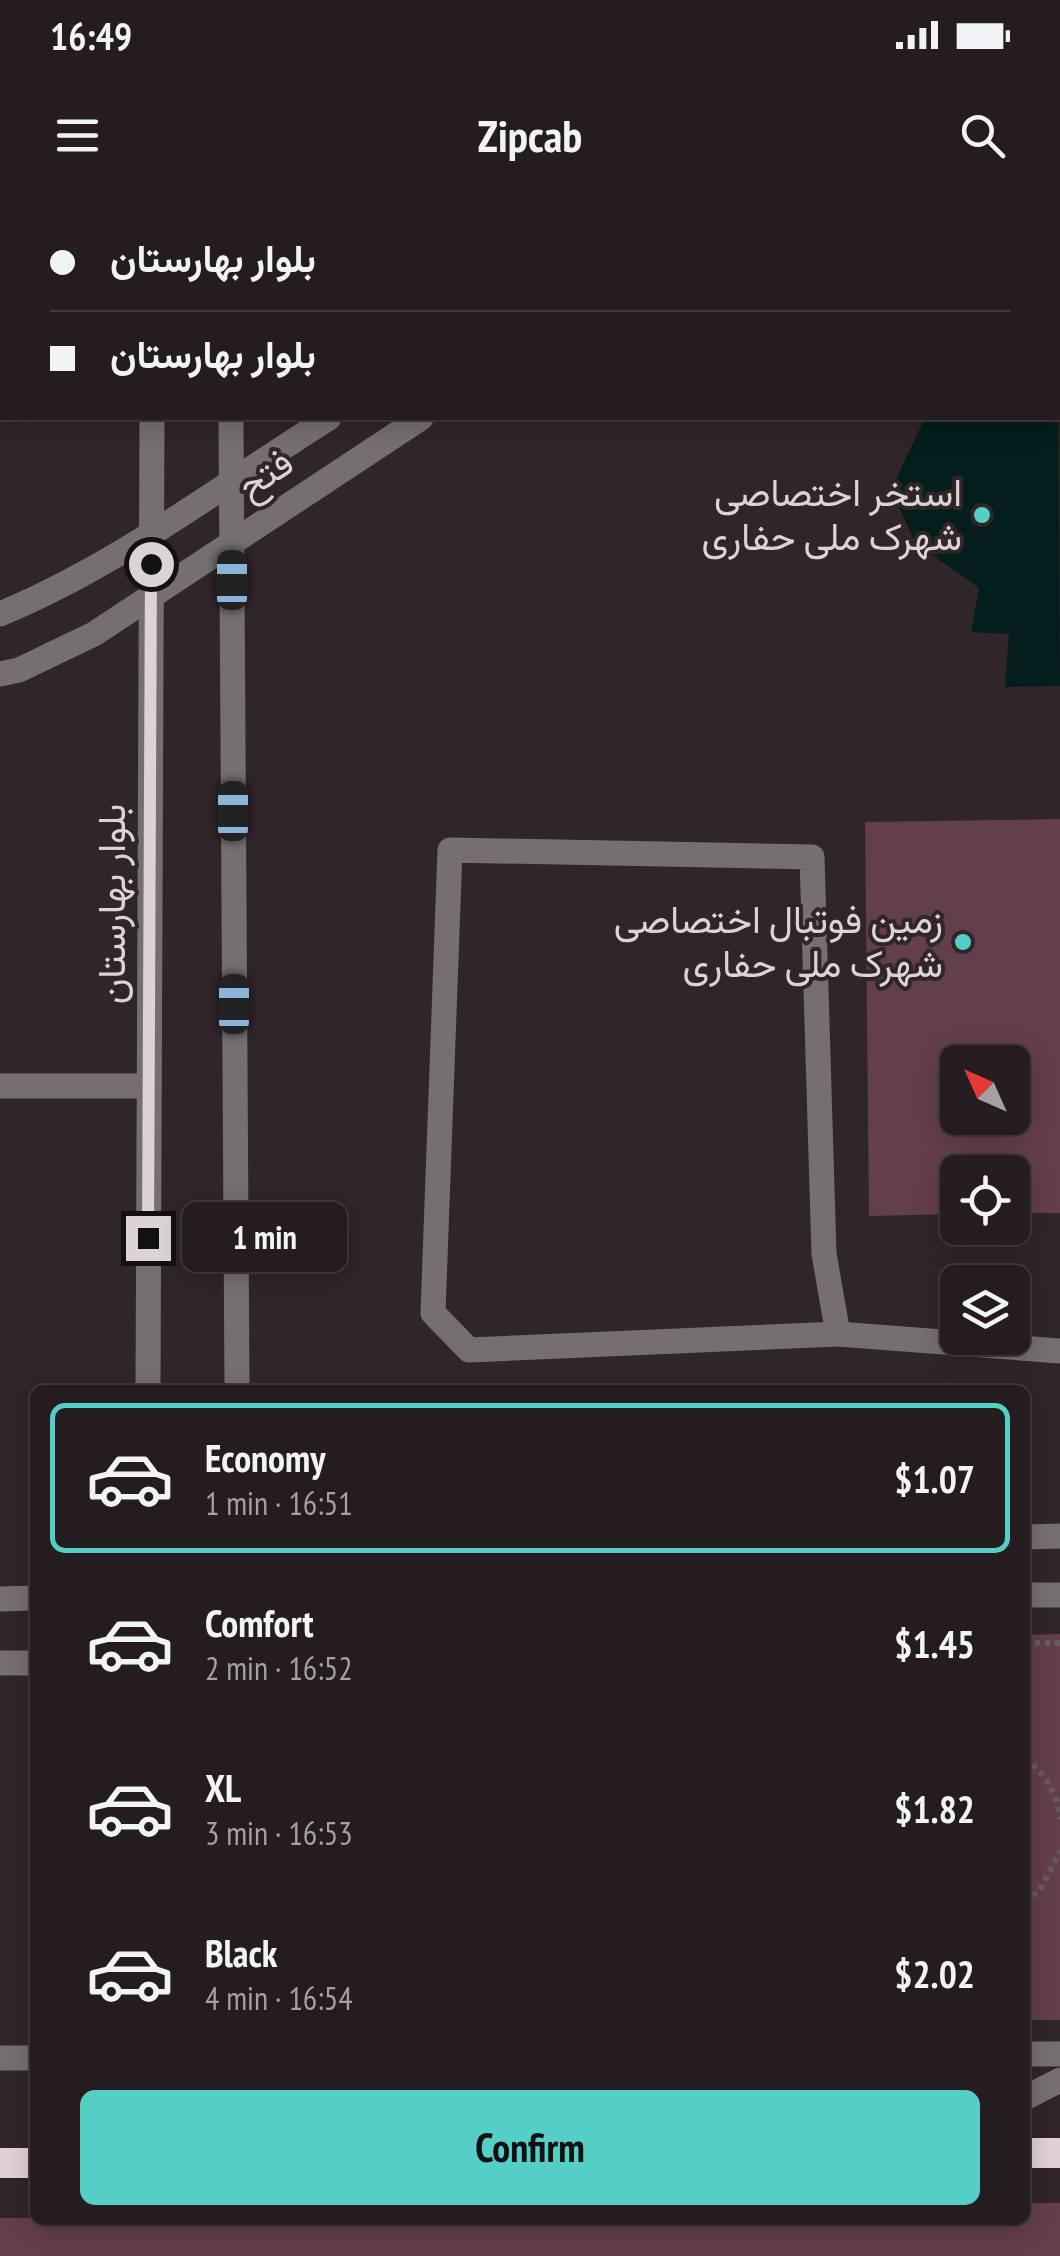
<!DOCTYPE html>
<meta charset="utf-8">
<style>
:root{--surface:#241c1e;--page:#30292b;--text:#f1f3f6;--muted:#a3a1a4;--line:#413a3c;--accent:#55cec6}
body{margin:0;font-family:"PT Sans Narrow",Vazirmatn,sans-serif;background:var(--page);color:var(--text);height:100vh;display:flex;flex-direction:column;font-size:38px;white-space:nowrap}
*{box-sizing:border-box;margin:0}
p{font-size:32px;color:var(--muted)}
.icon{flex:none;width:55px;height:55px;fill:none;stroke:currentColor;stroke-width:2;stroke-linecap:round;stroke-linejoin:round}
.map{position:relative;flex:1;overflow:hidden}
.side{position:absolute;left:30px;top:1185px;width:1000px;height:840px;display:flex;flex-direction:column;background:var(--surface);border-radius:15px;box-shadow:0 5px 25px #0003,0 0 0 2px var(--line)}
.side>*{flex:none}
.top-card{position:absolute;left:0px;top:0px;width:1060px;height:220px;box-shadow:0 5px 25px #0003,0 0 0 2px var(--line);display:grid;align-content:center;height:220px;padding:0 50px;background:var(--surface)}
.needle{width:65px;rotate:315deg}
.buttons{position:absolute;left:940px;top:845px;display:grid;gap:20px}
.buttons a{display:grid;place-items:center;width:90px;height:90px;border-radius:15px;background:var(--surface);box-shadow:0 5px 25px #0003,0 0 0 2px var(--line);font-size:50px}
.end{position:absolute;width:45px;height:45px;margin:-22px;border:12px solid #dbd3d5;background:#111;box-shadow:0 0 0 5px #111}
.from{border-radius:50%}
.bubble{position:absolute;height:70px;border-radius:15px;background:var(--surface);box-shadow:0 5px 25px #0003,0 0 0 2px var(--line);font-size:32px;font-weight:700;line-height:70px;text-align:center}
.car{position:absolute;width:30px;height:60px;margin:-30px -15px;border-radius:12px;box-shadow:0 0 8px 2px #0007;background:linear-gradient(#222 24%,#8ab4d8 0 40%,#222 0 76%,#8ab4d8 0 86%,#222 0)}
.top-card b{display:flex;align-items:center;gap:35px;height:95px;font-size:38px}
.top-card b+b{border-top:2px solid var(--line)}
.top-card i{width:25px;height:25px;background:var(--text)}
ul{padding:18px 0 0;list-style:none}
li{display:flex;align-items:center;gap:30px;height:150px;margin:0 20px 15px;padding:0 30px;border:5px solid transparent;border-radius:15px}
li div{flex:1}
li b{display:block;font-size:38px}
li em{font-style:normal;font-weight:700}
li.on{border-color:var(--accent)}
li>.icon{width:90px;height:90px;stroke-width:1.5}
.primary-button{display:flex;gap:20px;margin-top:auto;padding:20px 50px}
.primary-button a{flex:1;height:115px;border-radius:15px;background:var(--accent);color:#111;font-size:40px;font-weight:700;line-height:115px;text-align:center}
.status{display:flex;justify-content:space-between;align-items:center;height:70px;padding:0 50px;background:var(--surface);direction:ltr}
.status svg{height:28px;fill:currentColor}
header{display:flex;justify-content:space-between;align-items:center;height:130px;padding:0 50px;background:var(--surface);font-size:45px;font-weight:700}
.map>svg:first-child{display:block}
</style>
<div class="status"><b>16:49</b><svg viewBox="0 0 49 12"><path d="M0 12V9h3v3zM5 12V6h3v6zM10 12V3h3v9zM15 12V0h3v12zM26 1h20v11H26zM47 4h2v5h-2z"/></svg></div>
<header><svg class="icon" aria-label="menu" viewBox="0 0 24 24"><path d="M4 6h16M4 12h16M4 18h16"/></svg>Zipcab<svg class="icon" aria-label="search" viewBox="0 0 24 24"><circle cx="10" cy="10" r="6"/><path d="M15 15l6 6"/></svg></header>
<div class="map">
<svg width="1060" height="2056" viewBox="0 0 1060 2056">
<rect width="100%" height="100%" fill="#302528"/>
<g fill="#633e4b" fill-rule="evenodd">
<path d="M 1060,619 L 1060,1013 L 1013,1013 L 1012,972 L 958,972 L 957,1014 L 869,1016 L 865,622 ZM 958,862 L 1012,862 L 1012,918 L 958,918 Z"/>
<path d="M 1060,1434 L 1060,1820 L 1025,1820 L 1025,1435 Z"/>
<path d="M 1025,2003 L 1060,2003 L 1060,2056 L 0,2056 L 0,2018 L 1025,2020 Z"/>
</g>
<path fill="#031e1c" d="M 1058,148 L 1060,486 L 1005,487 L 1009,434 L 971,432 L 979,388 L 915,342 L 891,289 L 925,218 L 1058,218 Z"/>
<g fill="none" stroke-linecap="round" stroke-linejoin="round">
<g stroke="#655b5e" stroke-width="6" stroke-dasharray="5 5" stroke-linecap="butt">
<path d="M 622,0 L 623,2"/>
<path d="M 1025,1443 L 1060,1443"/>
<path d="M 1025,1558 C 1044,1571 1059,1597 1060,1619"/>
<path d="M 1025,1702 L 1040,1690 L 1060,1651"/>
</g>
<g stroke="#756f71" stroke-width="25">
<path d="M 229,0 L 229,2"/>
<path d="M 521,0 L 521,2"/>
<path d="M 152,2 L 152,0"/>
<path d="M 665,2 L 668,0"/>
<path d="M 759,2 L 764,0"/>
<path d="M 0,42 L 2,42"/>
<path d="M 231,218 L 237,1190"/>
<path d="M 0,414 C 118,365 221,286 329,218"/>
<path d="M 0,474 L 19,470 L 94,434 L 421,218"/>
<path d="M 0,886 L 149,886"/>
<path d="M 838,1134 L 824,1054 L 812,657 L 450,650 L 433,1113 L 469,1150 L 838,1134 L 1060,1151"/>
<path d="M 148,1190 L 152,218"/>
<path d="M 1025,1337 L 1060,1336"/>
<path d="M 1025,1395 L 1060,1395"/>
<path d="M 0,1399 L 35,1398"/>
<path d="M 0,1463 L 35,1463"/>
<path d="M 1025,1854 L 1060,1854"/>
<path d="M 0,1858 L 35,1858"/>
<path d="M 1025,1898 L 1060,1880"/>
</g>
<g stroke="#e1d1d6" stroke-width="30">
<path d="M 1025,1953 L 1060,1953"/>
<path d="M 0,1963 L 35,1963"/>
</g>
</g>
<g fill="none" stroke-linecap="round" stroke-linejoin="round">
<path stroke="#dbd3d5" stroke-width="12" d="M 148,1038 L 151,364"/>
</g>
<g fill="#55cec6" stroke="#302528" stroke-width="4">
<circle cx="982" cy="315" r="10"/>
<circle cx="963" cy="742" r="10"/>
</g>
<g text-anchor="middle" stroke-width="8" stroke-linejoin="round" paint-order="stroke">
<g font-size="38" fill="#dbd3d5" stroke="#302528">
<text transform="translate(265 274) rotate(-33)" y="13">فتح</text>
<text transform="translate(112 704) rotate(-90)" y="13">بلوار بهارستان</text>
</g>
<g font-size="38" fill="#dbd3d5" stroke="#302528" text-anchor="end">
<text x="962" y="306">استخر اختصاصی<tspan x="962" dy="44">شهرک ملی حفاری</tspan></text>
<text x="943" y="733">زمین فوتبال اختصاصی<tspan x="943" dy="44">شهرک ملی حفاری</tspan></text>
</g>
</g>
</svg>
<div class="buttons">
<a><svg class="needle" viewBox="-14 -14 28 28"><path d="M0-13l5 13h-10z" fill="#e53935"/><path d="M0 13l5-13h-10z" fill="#a3a1a4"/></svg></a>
<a><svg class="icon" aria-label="locate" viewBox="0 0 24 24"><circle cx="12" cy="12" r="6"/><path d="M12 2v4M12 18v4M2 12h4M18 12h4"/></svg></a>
<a><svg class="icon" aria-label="layers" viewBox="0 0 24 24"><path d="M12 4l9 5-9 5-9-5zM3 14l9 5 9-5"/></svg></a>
</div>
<i class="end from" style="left:151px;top:364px"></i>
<i class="end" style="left:148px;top:1038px"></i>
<div class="bubble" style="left:182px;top:1002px;width:165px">1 min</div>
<i class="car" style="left:232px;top:380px;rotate:0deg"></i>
<i class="car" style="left:233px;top:611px;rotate:0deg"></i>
<i class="car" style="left:234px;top:804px;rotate:0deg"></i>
<div class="top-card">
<b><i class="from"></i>بلوار بهارستان</b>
<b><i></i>بلوار بهارستان</b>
</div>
<section class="side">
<ul>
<li class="on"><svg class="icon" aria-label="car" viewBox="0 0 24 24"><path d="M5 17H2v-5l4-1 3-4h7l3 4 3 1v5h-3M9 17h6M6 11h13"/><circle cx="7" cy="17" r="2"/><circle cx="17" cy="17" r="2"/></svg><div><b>Economy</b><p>1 min · 16:51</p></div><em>$1.07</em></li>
<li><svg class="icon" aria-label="car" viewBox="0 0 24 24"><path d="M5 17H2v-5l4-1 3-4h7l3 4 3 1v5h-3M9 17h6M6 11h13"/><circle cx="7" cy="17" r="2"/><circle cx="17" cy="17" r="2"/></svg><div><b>Comfort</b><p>2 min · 16:52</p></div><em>$1.45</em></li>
<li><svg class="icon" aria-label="car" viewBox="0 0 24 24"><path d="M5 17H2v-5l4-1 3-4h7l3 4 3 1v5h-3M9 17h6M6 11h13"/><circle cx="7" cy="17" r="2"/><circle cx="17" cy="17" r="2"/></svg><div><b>XL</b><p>3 min · 16:53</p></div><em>$1.82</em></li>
<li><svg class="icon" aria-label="car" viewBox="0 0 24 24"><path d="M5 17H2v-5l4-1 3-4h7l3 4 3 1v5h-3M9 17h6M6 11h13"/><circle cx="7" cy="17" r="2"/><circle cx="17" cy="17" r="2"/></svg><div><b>Black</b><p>4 min · 16:54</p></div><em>$2.02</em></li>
</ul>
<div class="primary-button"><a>Confirm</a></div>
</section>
</div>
